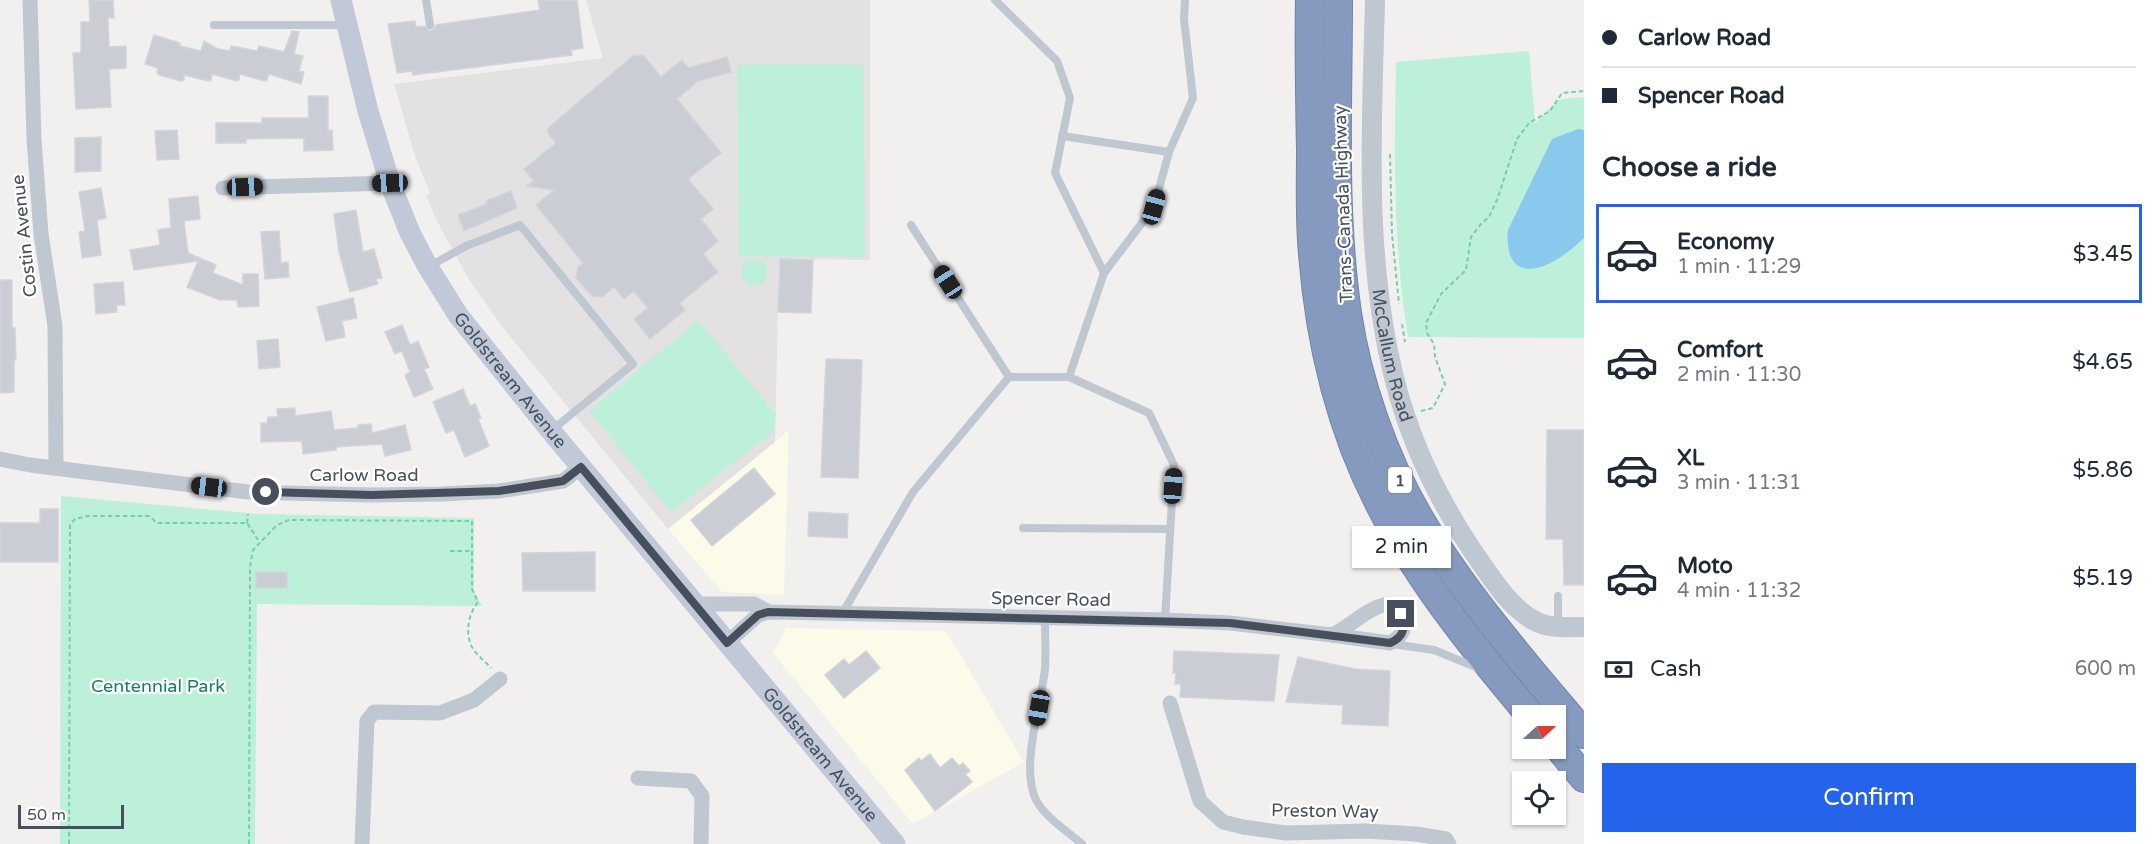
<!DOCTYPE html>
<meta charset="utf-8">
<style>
:root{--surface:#fff;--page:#f2f2f3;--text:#1f2937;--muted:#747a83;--line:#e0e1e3;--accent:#2563eb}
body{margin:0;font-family:"Varela Round",sans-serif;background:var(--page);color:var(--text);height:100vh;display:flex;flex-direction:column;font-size:22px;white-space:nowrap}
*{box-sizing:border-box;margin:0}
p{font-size:20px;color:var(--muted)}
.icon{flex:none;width:33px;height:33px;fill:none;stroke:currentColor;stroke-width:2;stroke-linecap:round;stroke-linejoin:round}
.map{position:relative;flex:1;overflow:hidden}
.panel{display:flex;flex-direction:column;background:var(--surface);width:570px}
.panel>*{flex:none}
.top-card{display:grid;align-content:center;height:132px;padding:0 18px;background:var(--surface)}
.needle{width:39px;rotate:69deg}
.fabs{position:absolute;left:1512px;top:705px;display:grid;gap:12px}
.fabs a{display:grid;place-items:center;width:54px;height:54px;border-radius:0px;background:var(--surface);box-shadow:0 2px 4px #0004;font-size:30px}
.scale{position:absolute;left:18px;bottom:15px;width:106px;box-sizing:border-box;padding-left:6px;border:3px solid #474f5d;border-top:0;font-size:16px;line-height:21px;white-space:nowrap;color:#474f5d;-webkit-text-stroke:4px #fff;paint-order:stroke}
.end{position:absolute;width:27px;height:27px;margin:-14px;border:8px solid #474f5d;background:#fff;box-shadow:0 0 0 3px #fff}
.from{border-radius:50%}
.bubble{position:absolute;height:42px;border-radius:0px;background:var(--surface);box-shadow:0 2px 4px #0004;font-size:20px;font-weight:600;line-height:42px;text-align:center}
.car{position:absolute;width:18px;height:36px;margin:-18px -9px;border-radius:8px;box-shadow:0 0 4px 2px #0007;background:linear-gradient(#222 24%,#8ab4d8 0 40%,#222 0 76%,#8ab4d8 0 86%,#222 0)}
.top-card b{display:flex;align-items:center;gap:21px;height:57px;font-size:22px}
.top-card b+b{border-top:2px solid var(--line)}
.top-card i{width:15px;height:15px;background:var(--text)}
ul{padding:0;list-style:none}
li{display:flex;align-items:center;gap:18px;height:99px;margin:0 12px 9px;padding:0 6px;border:3px solid transparent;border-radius:0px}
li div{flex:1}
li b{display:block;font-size:22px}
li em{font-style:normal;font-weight:600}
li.on{border-color:var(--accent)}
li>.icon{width:54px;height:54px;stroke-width:1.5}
h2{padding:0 18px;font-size:27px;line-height:72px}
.pay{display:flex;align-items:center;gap:15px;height:66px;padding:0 18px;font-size:22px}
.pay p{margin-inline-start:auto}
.button{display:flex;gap:12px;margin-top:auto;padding:12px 18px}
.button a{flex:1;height:69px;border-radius:0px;background:var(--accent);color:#fff;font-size:24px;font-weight:600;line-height:69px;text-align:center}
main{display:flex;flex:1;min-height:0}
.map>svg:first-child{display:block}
</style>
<main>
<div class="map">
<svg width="1584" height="844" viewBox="0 0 1584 844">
<rect width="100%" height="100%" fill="#f2efef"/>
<g fill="#fcfae8">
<path d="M 789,430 L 784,595 L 722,592 L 668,529 Z"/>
<path d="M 786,628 L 946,631 L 1024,762 L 913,824 L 773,653 Z"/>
</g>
<path fill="#e3e1e1" d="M 586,0 L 870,0 L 870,260 L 779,259 L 775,442 L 668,529 L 503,328 L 468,278 L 437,221 L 426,195 L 430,193 L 415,156 L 394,84 L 603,58 Z"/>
<g fill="#bdf0d8">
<path d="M 1529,51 L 1535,123 L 1558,100 L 1584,97 L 1584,338 L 1408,337 C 1393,246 1394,154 1396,62 Z"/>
<path d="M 737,65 L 863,65 L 865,257 L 739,256 Z"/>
<path d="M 742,260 L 762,261 L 767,266 L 767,277 L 762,284 L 751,286 L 742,279 Z"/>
<path d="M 698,320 L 776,415 L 773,432 L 671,512 L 589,411 Z"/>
<path d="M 61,496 L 258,514 L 474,518 L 474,591 L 482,606 L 257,604 L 255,844 L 60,844 Z"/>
</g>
<path fill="#89c9ed" d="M 1578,129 L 1584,130 L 1584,238 C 1577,244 1570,251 1562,256 C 1530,278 1504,273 1508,230 L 1552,139 Z"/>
<g fill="#cbcdd5" stroke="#d3d4db" stroke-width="1.5">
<path d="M 89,0 L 113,0 L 114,18 L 108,18 L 109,47 L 126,46 L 126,68 L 109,69 L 111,107 L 76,109 L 73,53 L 81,53 L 81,22 L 90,22 Z"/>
<path d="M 538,0 L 577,0 L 583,48 L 571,50 L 572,55 L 413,75 L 412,71 L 397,73 L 388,24 L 415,21 L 416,27 L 424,26 L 430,31 L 434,29 L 436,25 L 540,10 Z"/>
<path d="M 292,31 L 299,32 L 294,54 L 303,56 L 299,71 L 304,72 L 301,84 L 269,74 L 267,80 L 264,81 L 240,74 L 239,80 L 237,81 L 212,74 L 211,80 L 208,81 L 184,75 L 184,80 L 181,81 L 159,75 L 157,73 L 158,68 L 145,64 L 154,35 L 180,43 L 180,46 L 201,51 L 204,41 L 218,49 L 230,51 L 231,46 L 257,51 L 259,46 L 284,52 Z"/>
<path d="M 634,55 L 644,56 L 661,77 L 682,60 L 688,68 L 727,57 L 731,72 L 698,81 L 677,99 L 721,153 L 688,179 L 713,209 L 701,219 L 718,241 L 703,254 L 718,272 L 680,303 L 685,310 L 650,339 L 634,319 L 648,308 L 634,291 L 624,299 L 614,287 L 602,297 L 592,296 L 576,278 L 578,267 L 583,263 L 536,205 L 554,190 L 527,186 L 534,181 L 524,169 L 556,143 L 548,133 L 548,128 Z"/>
<path d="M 308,96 L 328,96 L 328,131 L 332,130 L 333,150 L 304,151 L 304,138 L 246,139 L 246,143 L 216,143 L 216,123 L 262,123 L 262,118 L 309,118 Z"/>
<path d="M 177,130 L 179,159 L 157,160 L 155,131 Z"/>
<path d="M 101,137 L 101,171 L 75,172 L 75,138 Z"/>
<path d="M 101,188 L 106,218 L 97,220 L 101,255 L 82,258 L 79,232 L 85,231 L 79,192 Z"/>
<path d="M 511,191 L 517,208 L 464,231 L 458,215 L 487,204 L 486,201 Z"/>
<path d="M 198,196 L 200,219 L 184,221 L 188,253 L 216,265 L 213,273 L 243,285 L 243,274 L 258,274 L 259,306 L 238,307 L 237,300 L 220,300 L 187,287 L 198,261 L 134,270 L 130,250 L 160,245 L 158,230 L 171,228 L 169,199 Z"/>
<path d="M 356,210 L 363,252 L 374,249 L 382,278 L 376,279 L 378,284 L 350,292 L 339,252 L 334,214 Z"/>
<path d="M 279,231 L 281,263 L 288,262 L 289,277 L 265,279 L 261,232 Z"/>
<path d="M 780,259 L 813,260 L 811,313 L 778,312 Z"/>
<path d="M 0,280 L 12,280 L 12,328 L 15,328 L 16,360 L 14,360 L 14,392 L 0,393 Z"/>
<path d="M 123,282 L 125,305 L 116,305 L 117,312 L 96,314 L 94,284 Z"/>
<path d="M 353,298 L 357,318 L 342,321 L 345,337 L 326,341 L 317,307 Z"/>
<path d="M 402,325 L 410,345 L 418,341 L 429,367 L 424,369 L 433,389 L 414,397 L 405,375 L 410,372 L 402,351 L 395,354 L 385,332 Z"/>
<path d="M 278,339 L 280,367 L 259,369 L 257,341 Z"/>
<path d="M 826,359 L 862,360 L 858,478 L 821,477 Z"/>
<path d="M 463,389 L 470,406 L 475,404 L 481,418 L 478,419 L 489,446 L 465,457 L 454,430 L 446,433 L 433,402 Z"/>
<path d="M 295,408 L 295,416 L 331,411 L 334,430 L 358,428 L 358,425 L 371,424 L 372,433 L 405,425 L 411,450 L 385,456 L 382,444 L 336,447 L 336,450 L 303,454 L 302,441 L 261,442 L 261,423 L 267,423 L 268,417 L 278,417 L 277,409 Z"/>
<path d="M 1547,430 L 1584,430 L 1584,585 L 1564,585 L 1563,539 L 1546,539 Z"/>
<path d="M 754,468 L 775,494 L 712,546 L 691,520 Z"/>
<path d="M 40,509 L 58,509 L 58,562 L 0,562 L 0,523 L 40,523 Z"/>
<path d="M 809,512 L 848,514 L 847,538 L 808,536 Z"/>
<path d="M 595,552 L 595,591 L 523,591 L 522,553 Z"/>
<rect x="256" y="572" width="31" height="16"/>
<path d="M 866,651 L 880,668 L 844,698 L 825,675 L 844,659 L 849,665 Z"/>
<path d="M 1174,651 L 1279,655 L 1274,701 L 1180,697 L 1181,684 L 1175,684 L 1176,673 L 1173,673 Z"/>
<path d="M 1298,657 L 1355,669 L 1390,671 L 1388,726 L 1342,724 L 1343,705 L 1286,702 Z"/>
<path d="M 930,754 L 940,768 L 952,758 L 959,766 L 963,763 L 970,771 L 965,774 L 972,782 L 935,811 L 905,770 L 919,758 L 921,761 Z"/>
</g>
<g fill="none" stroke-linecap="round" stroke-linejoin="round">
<g stroke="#7184aa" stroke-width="30">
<g id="motorway">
<path d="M 1310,0 C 1309,50 1310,100 1311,150 C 1311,180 1310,210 1312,240 C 1318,335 1340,431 1385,514 C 1424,587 1478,653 1531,716"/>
<path d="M 1338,0 C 1338,104 1332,210 1347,313 C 1357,382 1384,458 1419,518 C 1465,596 1526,665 1584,734"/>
<path d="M 1556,744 L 1584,778"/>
</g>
</g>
<g stroke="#74ceb0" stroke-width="2" stroke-dasharray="4.5 3" stroke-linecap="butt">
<path d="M 1390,154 L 1392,234 L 1399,304"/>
<path d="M 1402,324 L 1405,342"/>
<path d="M 1421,411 L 1433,408 L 1445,384 L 1435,357 L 1434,344 L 1427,333 L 1426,323 L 1441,294 L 1466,270 L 1471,237 L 1481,224 L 1489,217 L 1497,200 L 1517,139 L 1529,123 L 1550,111 L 1562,93 L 1584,91"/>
<path d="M 247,523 L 248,514"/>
<path d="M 450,551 L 471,551"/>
<path d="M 69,844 L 70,525 L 75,519 L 88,516 L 149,516 L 157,523 L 247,523 L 260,543"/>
<path d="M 249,844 L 250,567 L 253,550 L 277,525 L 289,520 L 472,521 L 472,589 L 478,602 C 469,613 465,631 471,645 C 474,653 485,661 491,668"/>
</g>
<g stroke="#bfc7d1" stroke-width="8">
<path d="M 426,0 L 430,25"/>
<path d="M 995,0 L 1057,61 L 1070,98 L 1055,173 L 1104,273 L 1069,377"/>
<path d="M 214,25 L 344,25"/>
<path d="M 1062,136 L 1169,152"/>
<path d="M 911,225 L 1009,377"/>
<path d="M 428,267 L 466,246 L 520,225 L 633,364 L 552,430"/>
<path d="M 1104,273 L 1154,207 L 1169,152 L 1193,98 L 1184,19 L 1185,0"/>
<path d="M 1023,528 L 1170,529"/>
<path d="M 842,614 L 913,492 L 1009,377 L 1069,377 L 1149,413 L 1174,465 L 1165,620"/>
<path d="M 1045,618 C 1045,635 1046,652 1045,669 C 1041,705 1020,767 1036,800 C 1045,817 1067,831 1082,844"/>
<path d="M 1558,625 L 1558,596"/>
<path d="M 1392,644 L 1434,650 L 1478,668"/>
</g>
<g stroke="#bfc7d1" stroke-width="15">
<path d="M 30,0 L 34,139 L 41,234 L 55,326 L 56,468"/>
<path d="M 223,188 L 390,183"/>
<path d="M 0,459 L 30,465 L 248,492 L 372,495 L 441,494 L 499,491 L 563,481 L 581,467"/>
<path d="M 695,604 L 754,604 L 769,612"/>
<path d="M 1387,604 C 1407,612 1411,633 1390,643 L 1332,635 C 1352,626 1365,609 1387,604 Z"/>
<path d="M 727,643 L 758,615 L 769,612 L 1165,620 L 1230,623 L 1332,635"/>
<path d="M 1170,703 L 1200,801 L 1223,822 L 1243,827 L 1286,833 L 1366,831 L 1416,834 L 1446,839 L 1449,844"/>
<path d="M 638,778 L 691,781 L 702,796 L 701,844"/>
<path d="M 362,844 L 367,721 L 374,712 L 440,713 L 474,700 L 500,679"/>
</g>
<path stroke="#bfc7d1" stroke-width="20" id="s1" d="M 1375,0 C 1372,126 1363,257 1395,381 C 1410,440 1438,499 1472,550 C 1489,574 1508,607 1535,621 C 1549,629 1569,627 1584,627"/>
<path stroke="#c1c9d8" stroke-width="21" id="s2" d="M 341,0 L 368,111 L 390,183 L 410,233 L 428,267 L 458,315 L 551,431 L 895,844"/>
<use href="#motorway" stroke="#8699bf" stroke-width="28"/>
</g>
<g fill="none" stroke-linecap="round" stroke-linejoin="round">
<path stroke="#474f5d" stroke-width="8" d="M 266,492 L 372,495 L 499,491 L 563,481 L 581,467 L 727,643 L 758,615 L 768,612 L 1230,623 L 1390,643 C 1404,637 1406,627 1401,614"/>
</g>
<g text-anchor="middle" stroke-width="4.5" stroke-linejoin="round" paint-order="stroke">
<rect fill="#fff" stroke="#7e848e" stroke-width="1.5" x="1388" y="467" width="24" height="26" rx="4.5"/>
<g font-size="16" font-weight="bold" fill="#474f5d">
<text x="1400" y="486">1</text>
</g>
<g font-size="18" fill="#474f5d" stroke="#fff">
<text transform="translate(1343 204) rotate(-92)" y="6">Trans-Canada Highway</text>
<text transform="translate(24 236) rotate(-96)" y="6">Costin Avenue</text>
<text dy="6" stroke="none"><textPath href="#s1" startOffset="357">McCallum Road</textPath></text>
<text dy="6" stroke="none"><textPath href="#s2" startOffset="422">Goldstream Avenue</textPath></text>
<text x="364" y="481">Carlow Road</text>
<text transform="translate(1051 599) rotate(1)" y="6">Spencer Road</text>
<text dy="6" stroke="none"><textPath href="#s2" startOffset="908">Goldstream Avenue</textPath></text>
<text transform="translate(1325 811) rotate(1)" y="6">Preston Way</text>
</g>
<g font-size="18" fill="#16805b" stroke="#fff">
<text x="158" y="692">Centennial Park</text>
</g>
</g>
</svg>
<div class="fabs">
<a><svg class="needle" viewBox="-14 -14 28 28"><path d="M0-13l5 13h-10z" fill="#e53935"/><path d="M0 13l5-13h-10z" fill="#747a83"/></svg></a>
<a><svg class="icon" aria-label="locate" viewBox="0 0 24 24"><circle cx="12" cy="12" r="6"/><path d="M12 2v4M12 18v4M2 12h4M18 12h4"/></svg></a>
</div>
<div class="scale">50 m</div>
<i class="end from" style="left:266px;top:492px"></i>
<i class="end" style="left:1401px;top:614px"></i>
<div class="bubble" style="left:1352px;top:526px;width:99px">2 min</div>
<i class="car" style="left:390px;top:183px;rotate:268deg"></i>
<i class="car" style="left:245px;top:187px;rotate:88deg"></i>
<i class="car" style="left:1154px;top:207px;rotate:15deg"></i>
<i class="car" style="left:948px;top:282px;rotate:327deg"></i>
<i class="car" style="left:1173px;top:486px;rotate:4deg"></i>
<i class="car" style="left:209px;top:487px;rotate:277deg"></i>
<i class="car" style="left:1039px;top:708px;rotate:190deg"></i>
</div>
<section class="panel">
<div class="top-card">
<b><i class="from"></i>Carlow Road</b>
<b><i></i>Spencer Road</b>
</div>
<h2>Choose a ride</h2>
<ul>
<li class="on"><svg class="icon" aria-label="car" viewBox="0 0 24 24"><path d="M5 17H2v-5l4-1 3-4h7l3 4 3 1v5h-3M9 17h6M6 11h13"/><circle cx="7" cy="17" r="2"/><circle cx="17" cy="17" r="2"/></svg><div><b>Economy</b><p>1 min · 11:29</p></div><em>$3.45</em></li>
<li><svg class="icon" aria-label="car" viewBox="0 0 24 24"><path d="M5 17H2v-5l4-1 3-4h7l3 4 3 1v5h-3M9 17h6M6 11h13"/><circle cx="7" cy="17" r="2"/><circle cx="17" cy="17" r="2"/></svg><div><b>Comfort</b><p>2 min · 11:30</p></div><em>$4.65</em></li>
<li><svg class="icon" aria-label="car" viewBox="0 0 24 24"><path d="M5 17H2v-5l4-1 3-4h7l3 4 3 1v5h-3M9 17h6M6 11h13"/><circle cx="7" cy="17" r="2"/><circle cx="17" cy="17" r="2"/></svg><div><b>XL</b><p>3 min · 11:31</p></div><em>$5.86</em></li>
<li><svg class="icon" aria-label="car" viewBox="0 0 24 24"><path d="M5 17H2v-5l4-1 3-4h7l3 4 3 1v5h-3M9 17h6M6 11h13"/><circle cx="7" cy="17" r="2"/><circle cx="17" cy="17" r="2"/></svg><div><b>Moto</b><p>4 min · 11:32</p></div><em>$5.19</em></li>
</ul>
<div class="pay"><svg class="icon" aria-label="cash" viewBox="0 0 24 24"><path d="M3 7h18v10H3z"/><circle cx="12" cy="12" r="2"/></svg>Cash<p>600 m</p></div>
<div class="button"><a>Confirm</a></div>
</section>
</main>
